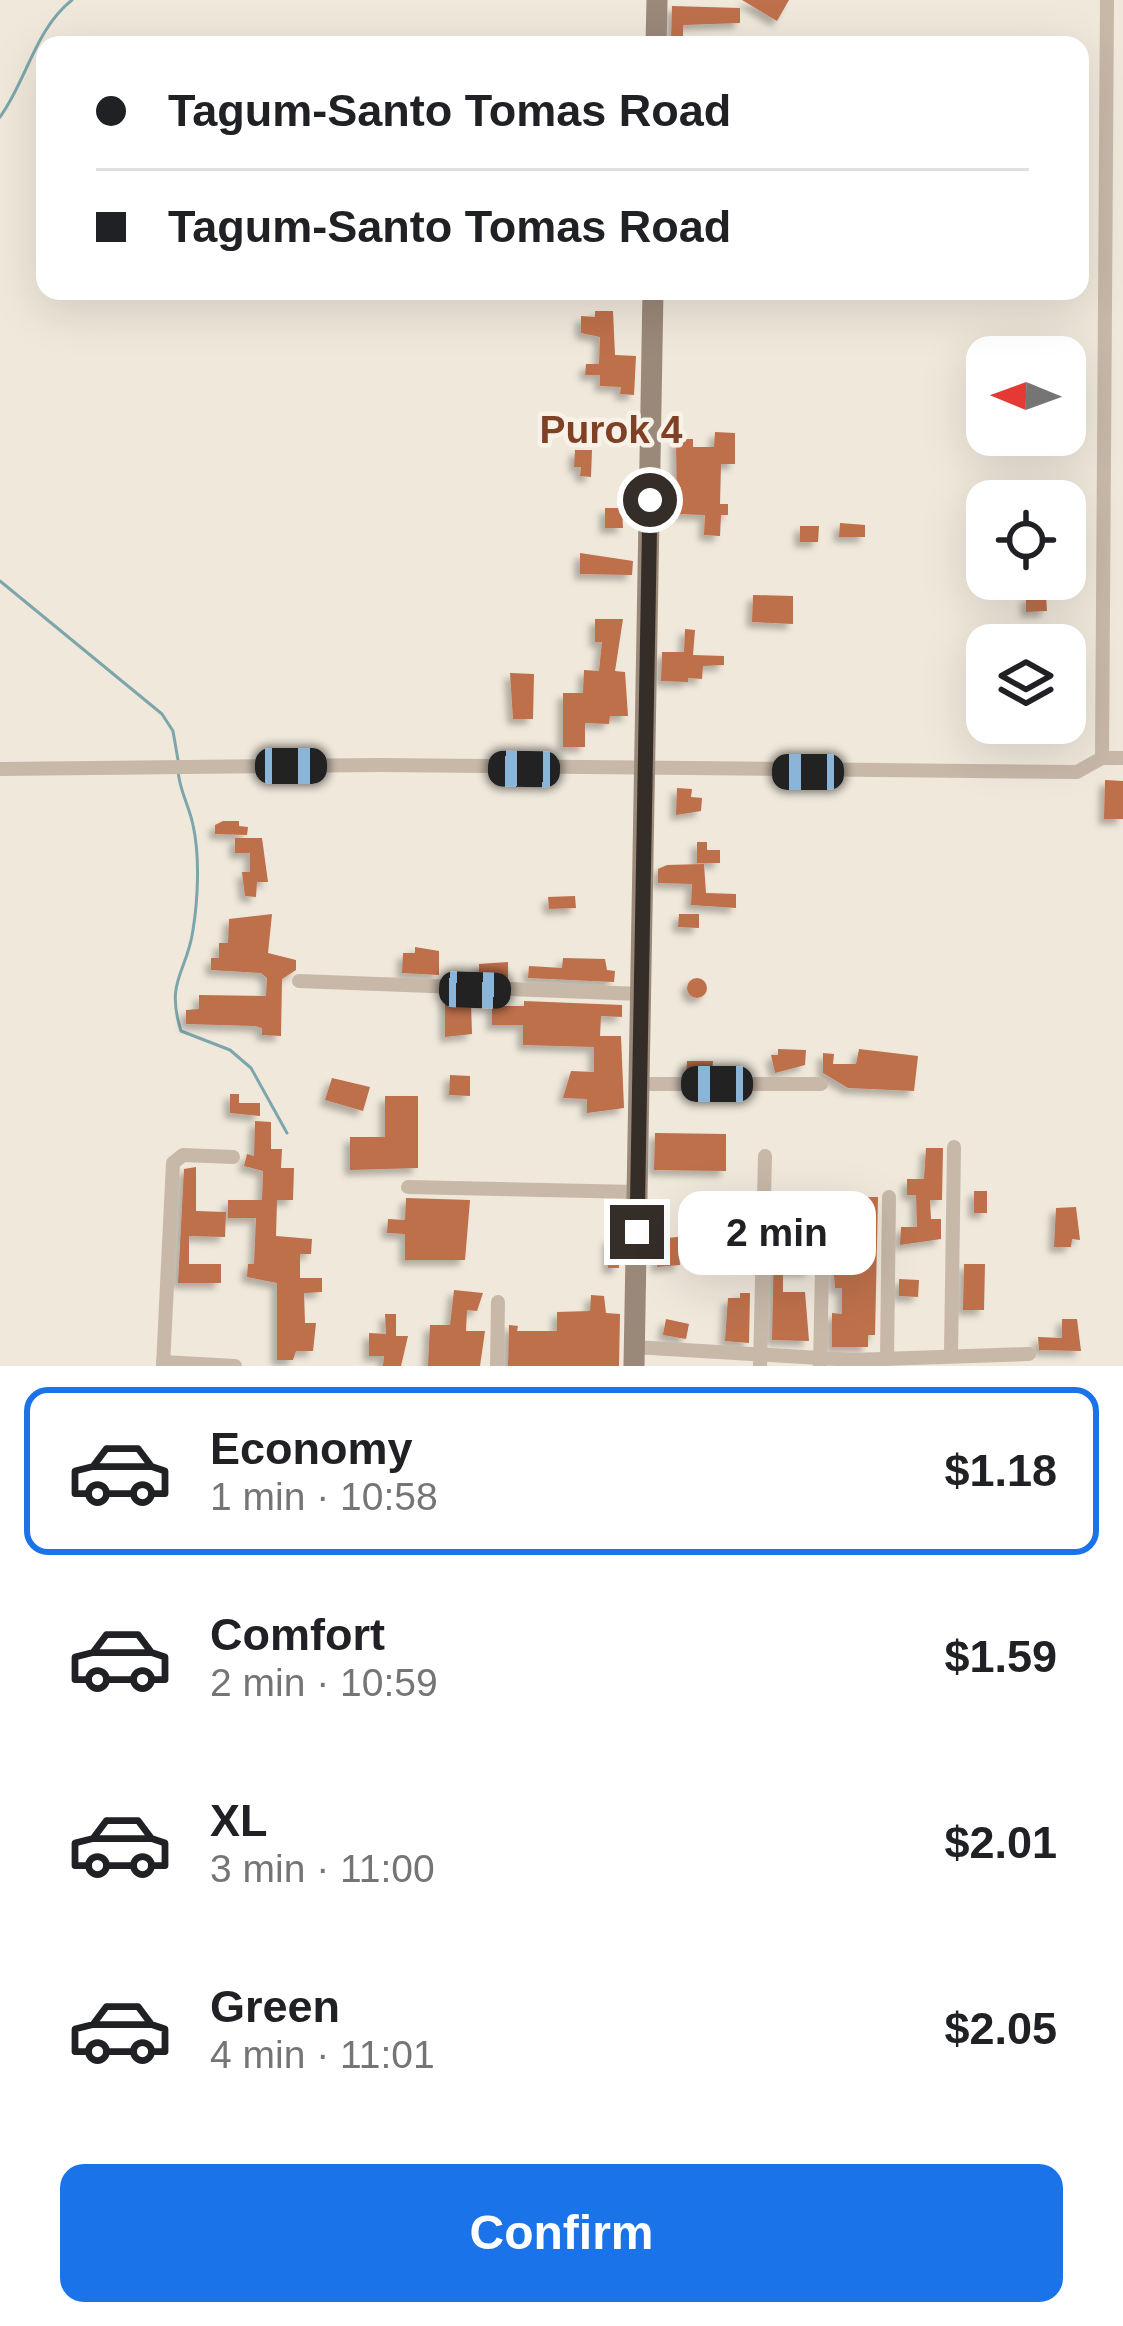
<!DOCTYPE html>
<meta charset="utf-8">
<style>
:root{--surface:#fff;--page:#f2f2f2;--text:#202124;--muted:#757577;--line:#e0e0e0;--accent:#1a73e8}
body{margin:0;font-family:Helvetica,sans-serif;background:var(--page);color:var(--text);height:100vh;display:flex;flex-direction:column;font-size:45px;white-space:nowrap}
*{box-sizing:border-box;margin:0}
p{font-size:39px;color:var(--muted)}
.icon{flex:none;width:66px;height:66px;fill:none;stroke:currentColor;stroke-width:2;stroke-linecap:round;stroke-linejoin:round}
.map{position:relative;height:1366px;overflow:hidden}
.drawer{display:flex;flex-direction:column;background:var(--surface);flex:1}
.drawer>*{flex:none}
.hud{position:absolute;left:36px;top:36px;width:1053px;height:264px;border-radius:24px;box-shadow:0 12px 48px #0002;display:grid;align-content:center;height:264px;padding:0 60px;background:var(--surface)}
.needle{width:78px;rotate:271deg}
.buttons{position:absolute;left:966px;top:336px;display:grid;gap:24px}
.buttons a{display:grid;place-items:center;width:120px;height:120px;border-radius:24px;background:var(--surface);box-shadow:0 12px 48px #0002;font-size:60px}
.end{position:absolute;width:54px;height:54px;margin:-27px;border:15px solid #342d28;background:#fff;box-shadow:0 0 0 6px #fff}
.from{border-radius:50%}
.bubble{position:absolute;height:84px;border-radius:24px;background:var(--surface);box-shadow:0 12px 48px #0002;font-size:39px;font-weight:700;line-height:84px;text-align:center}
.car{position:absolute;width:36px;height:72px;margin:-36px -18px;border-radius:15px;box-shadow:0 0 9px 3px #0007;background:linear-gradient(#222 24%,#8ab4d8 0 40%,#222 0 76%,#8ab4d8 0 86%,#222 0)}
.hud b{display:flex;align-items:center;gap:42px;height:114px;font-size:45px}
.hud b+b{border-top:3px solid var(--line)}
.hud i{width:30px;height:30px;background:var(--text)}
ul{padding:21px 0 0;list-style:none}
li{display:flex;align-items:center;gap:36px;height:168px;margin:0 24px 18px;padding:0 36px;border:6px solid transparent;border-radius:24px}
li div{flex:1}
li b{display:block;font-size:45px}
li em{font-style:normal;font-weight:700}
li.on{border-color:var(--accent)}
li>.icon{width:108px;height:108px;stroke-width:1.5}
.cta{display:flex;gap:24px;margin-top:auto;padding:24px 60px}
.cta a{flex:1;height:138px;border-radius:24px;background:var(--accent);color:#fff;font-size:48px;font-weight:700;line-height:138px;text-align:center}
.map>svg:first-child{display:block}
</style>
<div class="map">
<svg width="1123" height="1366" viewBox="0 0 1123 1366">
<defs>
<filter id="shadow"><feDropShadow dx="-5.5" dy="5.5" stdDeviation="3" flood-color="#0004"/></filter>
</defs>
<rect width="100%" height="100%" fill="#f0e8db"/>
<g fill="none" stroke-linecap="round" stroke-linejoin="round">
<g stroke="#7ca6ab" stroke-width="3">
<path d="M 0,117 C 27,80 35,29 72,0"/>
<path d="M 0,581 L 162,714 L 173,731 L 178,760"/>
<path d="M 178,770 C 179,790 189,805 193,825 C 200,856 198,899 193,930 C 187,973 165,980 181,1031 L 230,1050 L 251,1068 L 287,1133"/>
</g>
</g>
<g fill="#be6f4b" filter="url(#shadow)">
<path d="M 742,0 L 789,0 L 777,21 Z"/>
<path d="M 672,6 L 740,8 L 740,23 L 683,25 L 683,41 L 671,41 Z"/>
<path d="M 595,311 L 613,311 L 615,355 L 636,356 L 634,395 L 620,394 L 621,387 L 600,386 L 600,375 L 585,375 L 586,364 L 599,364 L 600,337 L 581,333 L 581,316 L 595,317 Z"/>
<path d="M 715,432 L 735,433 L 735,464 L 721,464 L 720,504 L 728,504 L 728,515 L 721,515 L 720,536 L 704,535 L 705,515 L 677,514 L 676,439 L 693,439 L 693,447 L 714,447 Z"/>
<path d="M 575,450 L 592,450 L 591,477 L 580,476 L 581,467 L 574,467 Z"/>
<path d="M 605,508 L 622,508 L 623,528 L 605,528 Z"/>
<path d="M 840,523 L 865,525 L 865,537 L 839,537 Z"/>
<path d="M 800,526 L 819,526 L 818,542 L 800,542 Z"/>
<path d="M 580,553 L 633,561 L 632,575 L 580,574 Z"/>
<path d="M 753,595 L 793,596 L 793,624 L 752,622 Z"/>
<path d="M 1046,595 L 1047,611 L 1026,612 L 1026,596 Z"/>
<path d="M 595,619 L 623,619 L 615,671 L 625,672 L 628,716 L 610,716 L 609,724 L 585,723 L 585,747 L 563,747 L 563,693 L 583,693 L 584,670 L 599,671 L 602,642 L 595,642 Z"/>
<path d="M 685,629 L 695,630 L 693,655 L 724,656 L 724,665 L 703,666 L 702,679 L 688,678 L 688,682 L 661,681 L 662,652 L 684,652 Z"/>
<path d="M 510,673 L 534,674 L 533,719 L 513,719 Z"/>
<path d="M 1105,780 L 1123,781 L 1123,819 L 1104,819 Z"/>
<path d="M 677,788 L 692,789 L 691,797 L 702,798 L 701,811 L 676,815 Z"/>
<path d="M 223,821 L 239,821 L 239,826 L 248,827 L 247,835 L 215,834 L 215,825 Z"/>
<path d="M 235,838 L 262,838 L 268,882 L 257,882 L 256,897 L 245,896 L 242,872 L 250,872 L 250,853 L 235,853 Z"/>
<path d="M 697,842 L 707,842 L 707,850 L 720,850 L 720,863 L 697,863 Z"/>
<path d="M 704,864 L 706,893 L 736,894 L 736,908 L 691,905 L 692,884 L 658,883 L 658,869 L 667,865 Z"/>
<path d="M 575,896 L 576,908 L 549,909 L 548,897 Z"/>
<path d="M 272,914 L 268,953 L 296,960 L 296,970 L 282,979 L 281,1036 L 262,1035 L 262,1028 L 255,1026 L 186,1024 L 186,1010 L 199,1009 L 199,995 L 266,996 L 267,978 L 261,973 L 211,970 L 211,958 L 219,958 L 219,943 L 228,943 L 229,919 Z"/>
<path d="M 679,914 L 699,914 L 699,928 L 678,927 Z"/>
<path d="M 415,947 L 439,951 L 439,975 L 402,973 L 403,953 L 415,953 Z"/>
<path d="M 563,958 L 605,959 L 607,970 L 615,971 L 614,982 L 528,978 L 529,966 L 562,968 Z"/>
<path d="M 508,962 L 508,978 L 479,977 L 479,964 Z"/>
<circle cx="697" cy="988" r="10"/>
<path d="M 445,999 L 471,1004 L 472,1034 L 445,1037 Z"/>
<path d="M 524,1001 L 622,1005 L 622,1017 L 601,1016 L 600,1036 L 621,1036 L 624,1108 L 587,1113 L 587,1099 L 563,1098 L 571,1071 L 594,1072 L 594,1047 L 523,1045 L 523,1025 L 492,1025 L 492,1006 L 524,1006 Z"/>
<path d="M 778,1049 L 806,1050 L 805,1065 L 775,1073 L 771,1055 L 778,1055 Z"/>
<path d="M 859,1049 L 918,1056 L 914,1091 L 848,1088 L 823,1073 L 823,1053 L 834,1054 L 833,1064 L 856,1064 Z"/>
<path d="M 687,1061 L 713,1061 L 712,1073 L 686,1073 Z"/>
<path d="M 450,1075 L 470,1076 L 470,1096 L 449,1095 Z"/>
<path d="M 332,1078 L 370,1087 L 363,1111 L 325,1100 Z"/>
<path d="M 230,1094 L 239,1094 L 239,1103 L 260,1103 L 260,1116 L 230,1113 Z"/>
<path d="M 385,1096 L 418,1096 L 418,1168 L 350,1170 L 350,1137 L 385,1137 Z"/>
<path d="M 255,1121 L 271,1122 L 271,1149 L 282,1149 L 281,1168 L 294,1168 L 293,1200 L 277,1200 L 276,1236 L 312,1239 L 311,1254 L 300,1254 L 300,1278 L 322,1278 L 322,1292 L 304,1293 L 305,1323 L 316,1323 L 313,1351 L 296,1351 L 293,1360 L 277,1360 L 277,1283 L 247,1277 L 248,1264 L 254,1264 L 256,1218 L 228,1218 L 228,1200 L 262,1200 L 263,1171 L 244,1166 L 247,1154 L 254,1156 Z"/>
<path d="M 655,1133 L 726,1134 L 726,1171 L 654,1170 Z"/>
<path d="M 926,1148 L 943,1148 L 942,1200 L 930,1200 L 931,1219 L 941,1219 L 941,1239 L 900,1245 L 901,1227 L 917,1227 L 916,1195 L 907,1195 L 907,1179 L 924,1179 Z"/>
<path d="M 196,1167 L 196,1211 L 226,1212 L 225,1237 L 189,1236 L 189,1264 L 221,1264 L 221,1283 L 178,1283 L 184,1169 Z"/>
<rect x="974" y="1191" width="13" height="22"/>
<path d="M 867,1197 L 878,1197 L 875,1335 L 868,1335 L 868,1347 L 832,1347 L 832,1313 L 842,1314 L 842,1288 L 835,1288 L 833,1262 L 843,1262 L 843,1243 L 834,1243 L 830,1212 L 866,1212 Z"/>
<path d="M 406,1198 L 470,1200 L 465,1260 L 405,1260 L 405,1234 L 387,1233 L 388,1219 L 405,1220 Z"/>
<path d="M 1076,1207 L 1080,1240 L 1072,1239 L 1071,1247 L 1054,1247 L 1056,1208 Z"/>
<path d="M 690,1208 L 709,1208 L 708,1225 L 690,1225 Z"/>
<path d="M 732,1214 L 752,1214 L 751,1259 L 731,1258 Z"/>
<path d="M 797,1224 L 812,1224 L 811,1271 L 783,1271 L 783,1292 L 805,1292 L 809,1341 L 772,1340 L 774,1247 L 796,1248 Z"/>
<path d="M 678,1237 L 680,1265 L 657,1267 L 655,1239 Z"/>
<path d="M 608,1238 L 618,1238 L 619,1268 L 608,1268 Z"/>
<path d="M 964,1264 L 985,1264 L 984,1310 L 963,1310 Z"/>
<path d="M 899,1279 L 919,1280 L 918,1297 L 899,1296 Z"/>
<path d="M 454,1290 L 483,1293 L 477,1311 L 467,1310 L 466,1331 L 485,1331 L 480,1366 L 428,1366 L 430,1325 L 450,1325 Z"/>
<path d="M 740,1293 L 750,1293 L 749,1343 L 725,1341 L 728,1298 L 740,1298 Z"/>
<path d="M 591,1295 L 604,1296 L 606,1313 L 620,1314 L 619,1366 L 508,1366 L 509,1325 L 518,1326 L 517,1331 L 557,1331 L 557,1312 L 590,1311 Z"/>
<path d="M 385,1314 L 396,1314 L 396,1336 L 408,1336 L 401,1366 L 383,1366 L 384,1356 L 369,1356 L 369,1333 L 386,1334 Z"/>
<path d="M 666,1319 L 689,1324 L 686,1339 L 663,1335 Z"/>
<path d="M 1062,1319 L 1077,1319 L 1081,1351 L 1039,1350 L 1038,1337 L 1062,1338 Z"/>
</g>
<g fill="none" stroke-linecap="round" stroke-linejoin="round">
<g stroke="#c7b8a8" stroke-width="14">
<path d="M 1102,758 L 1107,0"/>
<path d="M 0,769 L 380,765 L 1077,772 L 1102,758 L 1123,758"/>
<path d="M 299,981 L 642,994"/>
<path d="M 640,1084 L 821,1084"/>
<path d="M 408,1187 L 637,1192"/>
<path d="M 634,1347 L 853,1360 L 1029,1354"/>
<path d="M 951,1354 L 954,1147"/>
<path d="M 887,1359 L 889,1197"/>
<path d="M 163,1362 L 235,1366"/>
<path d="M 163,1366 L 173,1163 L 183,1155 L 233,1157"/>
<path d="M 497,1366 L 498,1302"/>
<path d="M 760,1366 L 765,1156"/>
<path d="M 820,1366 L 823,1220"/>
</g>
<g stroke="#9a8879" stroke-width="21">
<path d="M 656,45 L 657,0"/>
<path d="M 634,1366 L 653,291"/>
</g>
</g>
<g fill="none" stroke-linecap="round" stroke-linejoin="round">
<path stroke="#342d28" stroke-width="15" d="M 637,1232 L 650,500"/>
</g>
<g text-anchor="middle" stroke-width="9" stroke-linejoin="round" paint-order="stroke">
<g font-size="39" font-weight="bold" fill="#7e4126" stroke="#f8f1e7">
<text x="611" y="443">Purok 4</text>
</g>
</g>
</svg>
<div class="buttons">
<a><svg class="needle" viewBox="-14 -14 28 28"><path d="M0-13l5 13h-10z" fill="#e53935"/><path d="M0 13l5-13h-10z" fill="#757577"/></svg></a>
<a><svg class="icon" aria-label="locate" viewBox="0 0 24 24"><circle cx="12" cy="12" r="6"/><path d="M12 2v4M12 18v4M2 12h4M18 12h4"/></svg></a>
<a><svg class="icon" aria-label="layers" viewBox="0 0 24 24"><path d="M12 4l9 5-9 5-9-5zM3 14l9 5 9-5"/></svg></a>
</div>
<i class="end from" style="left:650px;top:500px"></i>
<i class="end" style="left:637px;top:1232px"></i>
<div class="bubble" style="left:678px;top:1191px;width:198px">2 min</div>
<i class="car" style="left:291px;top:766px;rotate:90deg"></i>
<i class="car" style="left:524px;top:769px;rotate:271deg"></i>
<i class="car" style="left:808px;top:772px;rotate:270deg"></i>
<i class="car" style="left:475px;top:990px;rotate:92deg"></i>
<i class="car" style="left:717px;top:1084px;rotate:270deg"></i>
<div class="hud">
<b><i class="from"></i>Tagum-Santo Tomas Road</b>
<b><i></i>Tagum-Santo Tomas Road</b>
</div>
</div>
<section class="drawer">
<ul>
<li class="on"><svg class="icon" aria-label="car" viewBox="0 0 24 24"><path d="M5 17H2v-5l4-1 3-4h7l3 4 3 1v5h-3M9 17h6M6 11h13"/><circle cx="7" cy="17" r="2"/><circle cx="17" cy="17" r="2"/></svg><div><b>Economy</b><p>1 min · 10:58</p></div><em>$1.18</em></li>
<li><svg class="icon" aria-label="car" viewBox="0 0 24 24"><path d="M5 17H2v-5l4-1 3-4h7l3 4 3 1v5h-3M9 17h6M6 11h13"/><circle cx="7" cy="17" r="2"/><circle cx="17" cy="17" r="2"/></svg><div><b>Comfort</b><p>2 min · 10:59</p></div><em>$1.59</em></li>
<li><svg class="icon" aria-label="car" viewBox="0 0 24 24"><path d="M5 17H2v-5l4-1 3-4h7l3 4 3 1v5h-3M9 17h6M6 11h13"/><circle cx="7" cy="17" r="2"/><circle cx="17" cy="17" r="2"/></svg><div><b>XL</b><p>3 min · 11:00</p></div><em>$2.01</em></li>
<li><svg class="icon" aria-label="car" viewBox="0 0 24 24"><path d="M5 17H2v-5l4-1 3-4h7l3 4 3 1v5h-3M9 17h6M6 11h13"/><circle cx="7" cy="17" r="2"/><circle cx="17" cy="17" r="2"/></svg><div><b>Green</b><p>4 min · 11:01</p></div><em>$2.05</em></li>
</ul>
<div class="cta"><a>Confirm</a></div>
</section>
